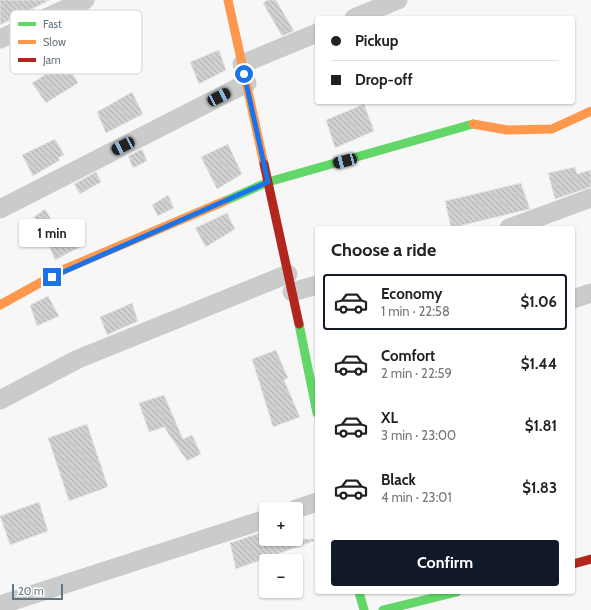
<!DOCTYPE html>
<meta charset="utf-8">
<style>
:root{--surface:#fff;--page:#f6f6f6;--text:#222;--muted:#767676;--line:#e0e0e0;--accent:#111827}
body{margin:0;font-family:Cabin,sans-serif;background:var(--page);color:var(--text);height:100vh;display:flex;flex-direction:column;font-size:15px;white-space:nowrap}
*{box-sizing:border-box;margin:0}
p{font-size:13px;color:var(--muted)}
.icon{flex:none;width:22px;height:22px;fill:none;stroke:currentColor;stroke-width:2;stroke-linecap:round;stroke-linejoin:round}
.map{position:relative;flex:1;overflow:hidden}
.side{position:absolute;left:315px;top:226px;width:260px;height:368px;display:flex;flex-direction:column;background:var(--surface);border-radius:4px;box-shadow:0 1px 3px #0004}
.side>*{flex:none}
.banner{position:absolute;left:315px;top:16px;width:260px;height:88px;border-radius:4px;box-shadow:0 1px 3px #0004;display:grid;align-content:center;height:88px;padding:0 16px;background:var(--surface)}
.controls{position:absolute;left:259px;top:502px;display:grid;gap:8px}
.controls a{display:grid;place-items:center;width:44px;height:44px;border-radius:4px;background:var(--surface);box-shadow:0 1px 3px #0004;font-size:20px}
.scale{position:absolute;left:12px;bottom:10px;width:51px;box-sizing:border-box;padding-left:4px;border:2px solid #647480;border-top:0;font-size:11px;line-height:14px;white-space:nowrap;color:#647480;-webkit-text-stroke:3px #fff;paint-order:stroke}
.end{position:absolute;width:18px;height:18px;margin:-9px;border:5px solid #1a73e8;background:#fff;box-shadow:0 0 0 2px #fff}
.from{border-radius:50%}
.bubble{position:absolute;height:28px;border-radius:4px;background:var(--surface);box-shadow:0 1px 3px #0004;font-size:13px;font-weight:700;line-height:28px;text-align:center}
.car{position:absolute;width:12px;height:24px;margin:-12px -6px;border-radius:5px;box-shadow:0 0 3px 1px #0007;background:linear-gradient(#222 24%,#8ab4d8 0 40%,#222 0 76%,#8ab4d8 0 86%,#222 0)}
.banner b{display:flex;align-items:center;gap:14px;height:38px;font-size:15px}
.banner b+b{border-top:1px solid var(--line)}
.banner i{width:10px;height:10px;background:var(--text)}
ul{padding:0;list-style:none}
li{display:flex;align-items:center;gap:12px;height:56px;margin:0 8px 6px;padding:0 8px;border:2px solid transparent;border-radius:4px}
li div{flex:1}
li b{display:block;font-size:15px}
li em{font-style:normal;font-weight:700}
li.selected{border-color:var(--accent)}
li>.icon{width:36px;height:36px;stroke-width:1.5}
h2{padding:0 16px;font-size:18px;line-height:48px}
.action{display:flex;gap:8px;margin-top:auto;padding:8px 16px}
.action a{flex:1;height:46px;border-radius:4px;background:var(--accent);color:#fff;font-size:16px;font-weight:700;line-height:46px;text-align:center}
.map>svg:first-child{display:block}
</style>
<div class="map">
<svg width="591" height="610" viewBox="0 0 591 610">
<defs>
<pattern id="building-back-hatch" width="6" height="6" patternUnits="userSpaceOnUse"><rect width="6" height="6" fill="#ced0d1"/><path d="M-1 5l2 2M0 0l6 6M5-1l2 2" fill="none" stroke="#abadaf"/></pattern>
</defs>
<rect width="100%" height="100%" fill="#f7f7f7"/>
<g fill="url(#building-back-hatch)" stroke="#e6e6e6">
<path d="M 0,0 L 50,0 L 0,25 Z"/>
<path d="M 267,0 L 276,0 L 294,31 L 282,36 L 263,3 Z"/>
<path d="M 219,50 L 226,70 L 199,84 L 190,62 Z"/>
<path d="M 65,62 L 78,83 L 46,103 L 32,83 Z"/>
<path d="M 132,92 L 143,114 L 106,133 L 97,112 Z"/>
<path d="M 364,104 L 374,131 L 335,148 L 326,120 Z"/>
<path d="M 55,139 L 64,155 L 58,158 L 60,160 L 33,176 L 22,155 Z"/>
<path d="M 228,144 L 242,174 L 217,189 L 201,157 Z"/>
<path d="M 142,149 L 147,161 L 133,168 L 128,156 Z"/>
<path d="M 575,167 L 577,174 L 591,170 L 591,187 L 555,199 L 548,173 Z"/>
<path d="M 96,172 L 101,182 L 80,194 L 74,184 Z"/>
<path d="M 521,183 L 530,209 L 451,228 L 445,201 Z"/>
<path d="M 168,195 L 174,208 L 158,216 L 152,205 Z"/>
<path d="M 45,209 L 63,239 L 72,234 L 80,247 L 55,260 L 45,236 L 34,217 Z"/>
<path d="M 227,213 L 235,229 L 206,247 L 195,228 Z"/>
<path d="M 48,296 L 59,316 L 37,326 L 30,305 Z"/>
<path d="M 132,303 L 138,321 L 107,335 L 100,317 Z"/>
<path d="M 276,350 L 288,378 L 284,380 L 300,417 L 273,427 L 252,359 Z"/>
<path d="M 164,395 L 183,439 L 192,435 L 201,454 L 187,461 L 164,427 L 149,432 L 139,403 Z"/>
<path d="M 87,424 L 108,487 L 69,501 L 48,438 Z"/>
<path d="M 39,502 L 48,531 L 10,545 L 0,516 Z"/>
<path d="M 266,531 L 266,539 L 314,539 L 314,541 L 236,569 L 230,543 Z"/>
</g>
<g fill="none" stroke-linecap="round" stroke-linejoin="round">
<g stroke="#cacccc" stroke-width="19">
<path d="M 354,18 L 398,0"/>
<path d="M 0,39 L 85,0"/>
<path d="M 242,64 L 317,33"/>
<path d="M 0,209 L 247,83"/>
<path d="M 509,228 L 591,198"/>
<path d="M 292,292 L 317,285"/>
<path d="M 573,299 L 591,293"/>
<path d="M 0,400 L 78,359 L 288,274"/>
<path d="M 296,509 L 317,502"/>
<path d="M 0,605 L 266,519"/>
</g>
<g stroke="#63d668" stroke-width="9">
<path d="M 225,201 L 268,182 L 473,124"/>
<path d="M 299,324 L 317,413"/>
<path d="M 359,592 L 364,610"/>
<path d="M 383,610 L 457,592"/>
</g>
<g stroke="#ff974d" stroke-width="9">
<path d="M 228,0 L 264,164"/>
<path d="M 473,124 L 507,130 L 552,129 L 591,111"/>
<path d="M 0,305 L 65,269 L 225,201"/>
</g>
<g stroke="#b3261e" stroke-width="9">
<path d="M 264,164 L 299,324"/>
<path d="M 573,564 L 591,559"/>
</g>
</g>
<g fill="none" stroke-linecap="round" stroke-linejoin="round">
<path stroke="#1a73e8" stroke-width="5" d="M 52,277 L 268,182 L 244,74"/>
</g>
<rect x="10" y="10" width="132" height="64" rx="6" fill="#fff" stroke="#d0d5d9" stroke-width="1"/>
<rect x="18" y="22" width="18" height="4" fill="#63d668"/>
<rect x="18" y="40" width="18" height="4" fill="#ff974d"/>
<rect x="18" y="58" width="18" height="4" fill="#b3261e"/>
<g font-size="11" fill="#647480">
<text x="43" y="28">Fast</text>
<text x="43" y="46">Slow</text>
<text x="43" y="64">Jam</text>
</g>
</svg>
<div class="controls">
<a>+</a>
<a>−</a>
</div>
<div class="scale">20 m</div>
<i class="end from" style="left:244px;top:74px"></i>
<i class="end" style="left:52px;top:277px"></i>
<div class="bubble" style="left:19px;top:219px;width:66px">1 min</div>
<i class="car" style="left:219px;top:97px;rotate:63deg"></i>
<i class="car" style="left:123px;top:146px;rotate:243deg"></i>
<i class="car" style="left:345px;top:161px;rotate:255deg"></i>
<div class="banner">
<b><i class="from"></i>Pickup</b>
<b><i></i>Drop-off</b>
</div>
<section class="side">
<h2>Choose a ride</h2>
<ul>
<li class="selected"><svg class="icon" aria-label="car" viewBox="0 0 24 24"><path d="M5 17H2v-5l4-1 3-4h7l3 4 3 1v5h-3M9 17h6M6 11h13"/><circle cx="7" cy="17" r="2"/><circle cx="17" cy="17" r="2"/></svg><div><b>Economy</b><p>1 min · 22:58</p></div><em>$1.06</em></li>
<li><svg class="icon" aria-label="car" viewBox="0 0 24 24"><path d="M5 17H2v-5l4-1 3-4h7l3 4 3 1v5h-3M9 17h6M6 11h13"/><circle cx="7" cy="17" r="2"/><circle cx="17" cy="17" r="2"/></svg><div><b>Comfort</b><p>2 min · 22:59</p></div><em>$1.44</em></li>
<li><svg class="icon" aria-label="car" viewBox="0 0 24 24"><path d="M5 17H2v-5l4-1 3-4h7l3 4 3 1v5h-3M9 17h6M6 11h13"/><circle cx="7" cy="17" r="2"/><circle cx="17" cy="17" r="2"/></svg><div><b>XL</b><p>3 min · 23:00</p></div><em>$1.81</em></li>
<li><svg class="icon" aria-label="car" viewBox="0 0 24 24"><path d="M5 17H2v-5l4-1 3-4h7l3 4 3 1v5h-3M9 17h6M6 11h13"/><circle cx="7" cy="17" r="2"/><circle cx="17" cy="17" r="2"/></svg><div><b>Black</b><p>4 min · 23:01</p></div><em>$1.83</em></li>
</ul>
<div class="action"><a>Confirm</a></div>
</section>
</div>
